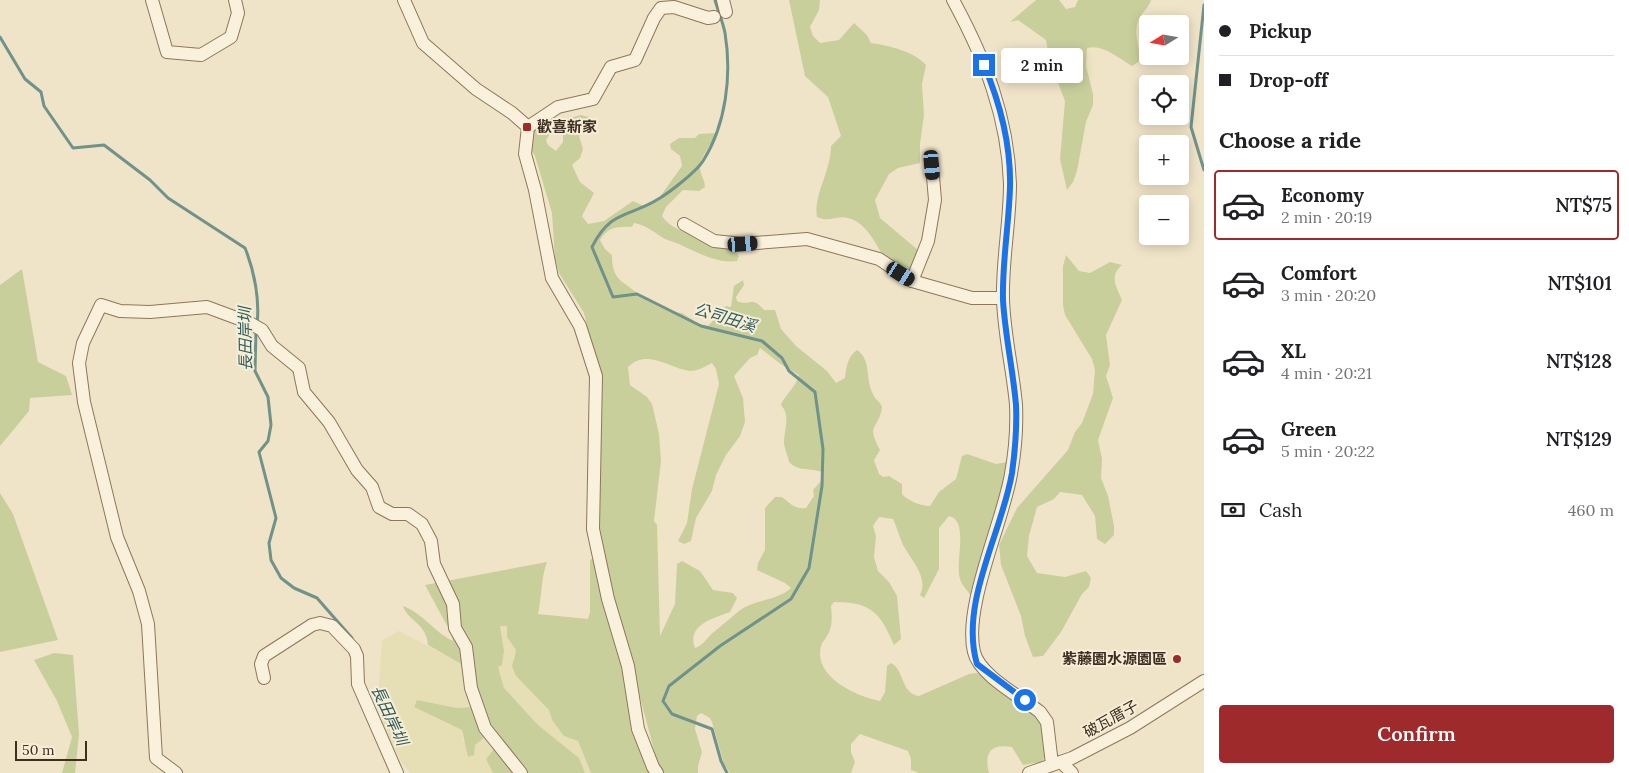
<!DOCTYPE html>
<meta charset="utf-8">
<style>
:root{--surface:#fff;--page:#f2f2f2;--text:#202124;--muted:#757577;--line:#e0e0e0;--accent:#9e2a2b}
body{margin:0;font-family:Lora,"Noto Sans TC",serif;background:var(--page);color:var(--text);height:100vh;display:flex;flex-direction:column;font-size:19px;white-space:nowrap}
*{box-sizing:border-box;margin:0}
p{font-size:16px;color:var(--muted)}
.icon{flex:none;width:28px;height:28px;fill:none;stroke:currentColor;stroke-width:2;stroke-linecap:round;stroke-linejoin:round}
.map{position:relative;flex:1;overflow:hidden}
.panel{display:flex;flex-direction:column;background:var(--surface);width:425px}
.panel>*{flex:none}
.hud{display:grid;align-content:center;height:110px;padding:0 15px;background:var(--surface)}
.needle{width:32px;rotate:259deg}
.controls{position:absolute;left:1139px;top:15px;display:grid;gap:10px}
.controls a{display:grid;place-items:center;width:50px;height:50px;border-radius:5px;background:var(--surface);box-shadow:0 2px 12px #0003;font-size:25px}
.scale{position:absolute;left:15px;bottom:12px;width:72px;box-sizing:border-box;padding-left:5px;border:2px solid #3d2e20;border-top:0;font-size:14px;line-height:18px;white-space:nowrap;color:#3d2e20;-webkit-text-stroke:4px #f7eed8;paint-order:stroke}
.end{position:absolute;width:22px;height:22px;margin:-11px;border:6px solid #1a73e8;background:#fff;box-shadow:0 0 0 2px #fff}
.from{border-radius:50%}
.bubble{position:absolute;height:35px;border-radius:5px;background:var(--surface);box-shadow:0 2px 12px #0003;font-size:16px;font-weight:600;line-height:35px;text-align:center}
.car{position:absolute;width:15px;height:30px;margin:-15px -8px;border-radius:6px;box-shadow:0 0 4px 1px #0007;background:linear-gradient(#222 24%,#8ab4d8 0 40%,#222 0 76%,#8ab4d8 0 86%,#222 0)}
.hud b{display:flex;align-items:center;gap:18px;height:48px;font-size:19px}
.hud b+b{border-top:1px solid var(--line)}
.hud i{width:12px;height:12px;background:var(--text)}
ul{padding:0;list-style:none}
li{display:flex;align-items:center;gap:15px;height:70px;margin:0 10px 8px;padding:0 5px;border:2px solid transparent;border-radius:5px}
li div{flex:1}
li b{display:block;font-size:19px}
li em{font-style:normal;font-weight:600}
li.current{border-color:var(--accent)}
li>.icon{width:45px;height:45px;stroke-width:1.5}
h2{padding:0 15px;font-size:22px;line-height:60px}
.pay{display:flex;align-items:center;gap:12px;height:55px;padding:0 15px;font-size:19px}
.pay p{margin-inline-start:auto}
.cta{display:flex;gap:10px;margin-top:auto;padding:10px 15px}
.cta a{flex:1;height:58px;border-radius:5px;background:var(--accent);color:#fff;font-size:20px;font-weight:600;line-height:58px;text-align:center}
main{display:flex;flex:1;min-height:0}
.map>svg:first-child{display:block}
</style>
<main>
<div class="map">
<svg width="1204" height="773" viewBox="0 0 1204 773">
<rect width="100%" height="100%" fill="#f0e4c8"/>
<g fill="#e6deb5">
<path d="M 500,626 L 507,626 L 507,637 L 516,650 L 513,657 L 516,676 L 549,710 L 552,720 L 578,741 L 591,773 L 585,773 L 579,758 L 538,725 L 504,688 L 498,667 L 502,662 L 504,651 Z"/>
<path d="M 399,631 L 463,664 L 474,707 L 457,708 L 417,700 L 414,707 L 462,730 L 463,741 L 475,745 L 485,737 L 494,749 L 486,759 L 493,773 L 410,773 L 401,761 L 381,723 L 379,683 L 382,640 Z"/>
</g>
<g fill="#c9cf9b" fill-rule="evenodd">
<path d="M 789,0 L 820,0 L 819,10 L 810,27 L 813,36 L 820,43 L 839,40 L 854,23 L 867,35 L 871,43 C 888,45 915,52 926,65 L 922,84 L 924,115 L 920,144 L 920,163 L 898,168 L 889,174 L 875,200 L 880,218 L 918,250 L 916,261 L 904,277 C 899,274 892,270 889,265 C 878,250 869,223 848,218 C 836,215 830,223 817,217 C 813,196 831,171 831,146 L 841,136 L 828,97 L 805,76 Z"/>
<path d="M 1036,0 L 1059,0 L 1066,9 L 1075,7 L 1078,0 L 1151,0 C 1149,8 1141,13 1138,21 C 1133,33 1140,48 1140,61 L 1132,66 C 1118,58 1103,44 1087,48 L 1086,66 L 1093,94 L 1093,105 L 1086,122 L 1077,171 L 1073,182 L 1067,190 L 1060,159 L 1065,101 L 1050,62 L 1046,40 L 1018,20 L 1010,22 Z"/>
<path d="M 581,115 L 592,118 L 579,136 L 583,149 L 580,158 L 572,165 L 580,182 L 594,193 L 582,216 L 588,224 L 604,221 L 633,201 L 646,207 L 659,198 L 682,166 L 680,156 L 671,149 L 670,144 L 679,138 L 695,138 L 699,134 L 716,133 C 715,143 699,156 700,168 C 700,174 705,180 705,187 L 699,191 L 683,190 L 666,207 L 662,216 C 676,239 726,235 739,256 L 737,261 C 718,264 696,252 679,244 C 675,242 669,241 665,239 C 655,233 646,225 634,223 L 632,227 C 619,226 607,227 600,240 L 605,249 L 612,255 C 612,264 613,274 621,281 L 648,301 L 670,312 L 682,313 L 699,324 L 708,326 L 726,306 L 731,307 L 734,286 L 743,280 L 744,285 L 736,297 L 737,301 C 751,307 751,295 764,310 L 775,310 L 781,329 L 796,346 L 827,371 L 836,383 L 845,378 C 846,367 848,356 857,350 C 872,360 865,380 873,394 C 875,400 880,401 882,407 C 879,430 865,423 880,450 L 874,460 L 879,474 L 883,477 L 889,476 L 902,484 L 902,494 C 908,501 921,506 930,506 L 939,492 L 956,479 L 962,456 L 967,454 L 996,464 L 1013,461 L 970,595 C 967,589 962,586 960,579 C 955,562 967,530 954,518 L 949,516 L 939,528 L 939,569 L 924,598 L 920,595 C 929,577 911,560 903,545 C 899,536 897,527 893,519 L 879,517 L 873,526 L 876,536 L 874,557 L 878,571 L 889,582 L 897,596 L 901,639 L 894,645 C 880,613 872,602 834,602 L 831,606 C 832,616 833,627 827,636 C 825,640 822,642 821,646 C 813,677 856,696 880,701 L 885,692 L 887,666 L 891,663 C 905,670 900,693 919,696 L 969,674 L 977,673 L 1042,721 L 1047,756 L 1041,762 L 1023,765 L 1012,747 C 990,743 984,753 989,773 L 919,773 L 911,770 L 911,759 L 908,751 L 860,734 L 851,744 L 851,752 L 855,762 L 851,773 L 730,773 L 724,764 L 712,722 L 710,718 L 701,713 L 697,716 L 695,729 L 702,752 L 698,766 L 698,773 L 660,773 L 598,538 L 599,375 L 584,313 L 559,273 L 555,259 L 552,213 L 535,156 L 530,148 L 532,131 L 536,128 L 550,127 L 552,131 L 546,140 L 548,145 L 556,151 L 563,142 L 563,120 ZM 760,348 L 782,365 L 799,375 C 796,387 783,397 781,405 C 791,416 784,429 784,442 C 784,448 788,455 789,462 C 800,473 812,467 824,473 L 822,480 L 813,490 L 814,496 L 806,508 C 794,509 791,504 782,497 L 775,497 L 765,508 L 765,550 L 758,563 L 757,570 L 785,583 L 791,588 C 777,601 755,599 739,611 C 731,618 723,624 715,631 C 707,637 704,645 695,648 C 686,625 714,618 730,612 L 737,598 L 733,593 L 713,590 L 700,571 L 682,561 L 677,564 L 675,604 L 660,636 L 657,525 L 654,521 L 661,461 L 659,434 L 652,404 L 647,397 L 630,385 L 628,367 C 648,348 670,369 690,371 C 698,371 706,366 712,363 L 716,369 L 719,384 L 692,489 L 687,523 L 678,541 L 684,544 L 691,541 L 696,518 L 712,491 L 716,475 L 726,455 L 740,436 L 745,422 L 743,398 L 734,376 L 750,358 L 757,355 Z"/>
<path d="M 1066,255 L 1079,271 L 1090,273 L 1110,262 L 1122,265 C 1109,276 1116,286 1122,300 L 1106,335 L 1110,365 L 1106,376 L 1113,398 L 1098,440 L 1102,459 L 1101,478 L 1108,496 L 1114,526 L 1114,535 L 1105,544 L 1097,539 L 1095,516 L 1082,495 L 1060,492 L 1054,499 L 1037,507 L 1029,536 L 1027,556 L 1037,573 L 1065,577 L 1086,571 L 1091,578 L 1089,587 L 1082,594 L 1061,632 L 1043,656 L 1033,657 L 1025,636 L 1021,616 L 1001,565 L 999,545 L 1017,508 L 1068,450 L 1075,432 L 1082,423 L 1093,394 L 1095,370 L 1092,359 L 1065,315 L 1063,305 L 1063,266 Z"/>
<path d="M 22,269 L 38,362 L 66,376 L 72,395 L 30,398 L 29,411 L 0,446 L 0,285 Z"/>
<path d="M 0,493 L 13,514 L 58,640 L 0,652 Z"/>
<path d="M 595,557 L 598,583 L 620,653 L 650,773 L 591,773 L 578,741 L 564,736 L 552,720 L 549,710 L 516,676 L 512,666 L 516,650 L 507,637 L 507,626 L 500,626 L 504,651 L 502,665 L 498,667 L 504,688 L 538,725 L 579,758 L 585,773 L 493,773 L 486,759 L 494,749 L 485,737 L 475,745 L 474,755 L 468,757 L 462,730 L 414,707 L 417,700 L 457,708 L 474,707 L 463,665 L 428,645 C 426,622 408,622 403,606 C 423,613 434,632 453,641 L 451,633 L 425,585 L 547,562 C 541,578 542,596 538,614 L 588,619 L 590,612 L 590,560 Z"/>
<path d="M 54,653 L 73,655 L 79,734 L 75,773 L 62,773 L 72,737 L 57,701 L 34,660 Z"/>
</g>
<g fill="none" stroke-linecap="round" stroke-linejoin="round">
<g stroke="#6f938a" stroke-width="3">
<path d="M 715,0 C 718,11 723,22 725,33 C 732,75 726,125 703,161 C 697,171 670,192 660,198 C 629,218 611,209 592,247 L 613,297 L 637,294 L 701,326 L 762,341 L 782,358 L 789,371 L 815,392 L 823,449 L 822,486 L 809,568 L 791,599 L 720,646 L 669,686 L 663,701 L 672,714 L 712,729 L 721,761 L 727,773"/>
<path d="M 1204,5 L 1191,127 L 1204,170"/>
<path d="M 0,37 L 25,79 L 41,92 L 44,106 L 73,148 L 104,145 L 150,180 L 168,198 L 245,248 C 254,270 260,300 257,324"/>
<path d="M 256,330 L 255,371 L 268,397 L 271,425 L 268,441 L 259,452 L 276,518 L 269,543 L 271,560 L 281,578 L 294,588 L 317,598 L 352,638"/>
</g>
<g stroke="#8d765c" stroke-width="14">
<g id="minor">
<path d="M 152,0 L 167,52 L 201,55 L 231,37 L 238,13 L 235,0"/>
<path d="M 404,0 L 423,43 L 476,89 L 512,113 L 528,127 L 525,154 L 535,190 L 552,278 L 580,326 L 596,376 L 593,529 L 608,599 L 628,666 L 638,729 L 653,767 L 657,773"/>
<path d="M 723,0 L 726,12"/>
<path d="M 953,0 C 985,59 1008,117 1010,184 C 1010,222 1002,261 1003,299 C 1004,335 1013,370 1016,405 C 1017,427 1015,452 1011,474 C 1003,522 963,607 974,652 C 979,675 1021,697 1040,712 L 1047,722 L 1052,764"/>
<path d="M 528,127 L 558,107 L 593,99 L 611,67 L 635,60 L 654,18 L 661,8 L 674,7 L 708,18 L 714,17"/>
<path d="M 684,224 L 714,241 L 743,244 L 807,239 L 879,259 L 912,281 L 972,298 L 1003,298"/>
<path d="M 912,281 L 928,241 L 935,200 L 932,165"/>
<path d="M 264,678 L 261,664 L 264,656 L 312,625 L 320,623 L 332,626 L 354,649 L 357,656 L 358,684 L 397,773"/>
<path d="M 1061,762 L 1072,773"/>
<path d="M 176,773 L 156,758 L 148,624 L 139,591 L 117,537 L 84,402 L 79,363 L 83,343 L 101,305 L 120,311 L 150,312 L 207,307 L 250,323 L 262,330 L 272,346 L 299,368 L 304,392 L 329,422 L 357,470 L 372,487 L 379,507 L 392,514 L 408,514 L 422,524 L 431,541 L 434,564 L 453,604 L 455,628 L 466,647 L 471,688 L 485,728 L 521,773"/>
<path d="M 1029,773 L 1072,758 L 1130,728 L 1204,681"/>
</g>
</g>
<use href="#minor" stroke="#faf1dc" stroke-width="12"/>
</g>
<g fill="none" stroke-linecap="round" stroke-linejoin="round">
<path stroke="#1a73e8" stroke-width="6" d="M 984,65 C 1000,103 1011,145 1010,187 C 1009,224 1002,262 1003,300 C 1005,335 1013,370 1016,405 C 1017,427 1015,451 1012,473 C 1002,533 959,603 977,664 L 1025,700"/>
</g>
<g fill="#9e2a2b" stroke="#f7eed8" stroke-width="2">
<rect x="522" y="122" width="10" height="10" rx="2.5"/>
<circle cx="1177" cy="659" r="5"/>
</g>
<g text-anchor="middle" stroke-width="4" stroke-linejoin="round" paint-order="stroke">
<g font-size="15" font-weight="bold" fill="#3d2e20" stroke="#f7eed8" text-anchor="start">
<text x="537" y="132">歡喜新家</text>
<text x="1167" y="664" text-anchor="end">紫藤園水源園區</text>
</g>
<g font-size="15" fill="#3d2e20" stroke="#f7eed8">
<text transform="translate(1111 719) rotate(-29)" y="5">破瓦厝子</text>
</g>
<g font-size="16" font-style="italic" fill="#2f5d5a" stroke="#f7eed8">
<text transform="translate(725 317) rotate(17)" y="6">公司田溪</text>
<text transform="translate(245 339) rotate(-91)" y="6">長田岸圳</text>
<text transform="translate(390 715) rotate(65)" y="6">長田岸圳</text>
</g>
</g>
</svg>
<div class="controls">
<a><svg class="needle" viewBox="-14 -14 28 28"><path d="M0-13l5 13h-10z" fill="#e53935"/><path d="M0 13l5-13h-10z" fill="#757577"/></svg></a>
<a><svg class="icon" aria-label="locate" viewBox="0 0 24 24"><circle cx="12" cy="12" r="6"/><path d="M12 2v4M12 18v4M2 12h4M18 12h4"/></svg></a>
<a>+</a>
<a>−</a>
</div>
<div class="scale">50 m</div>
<i class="end from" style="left:1025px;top:700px"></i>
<i class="end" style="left:984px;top:65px"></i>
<div class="bubble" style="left:1001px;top:48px;width:82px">2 min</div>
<i class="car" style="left:932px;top:165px;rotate:175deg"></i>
<i class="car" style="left:743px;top:244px;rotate:86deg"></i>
<i class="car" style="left:901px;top:274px;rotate:123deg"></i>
</div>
<section class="panel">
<div class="hud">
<b><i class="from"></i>Pickup</b>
<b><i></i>Drop-off</b>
</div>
<h2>Choose a ride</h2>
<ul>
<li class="current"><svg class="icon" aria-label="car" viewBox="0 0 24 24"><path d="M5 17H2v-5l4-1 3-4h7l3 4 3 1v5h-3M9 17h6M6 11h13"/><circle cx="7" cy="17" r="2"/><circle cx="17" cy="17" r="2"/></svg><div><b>Economy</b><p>2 min · 20:19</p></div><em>NT$75</em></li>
<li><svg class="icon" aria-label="car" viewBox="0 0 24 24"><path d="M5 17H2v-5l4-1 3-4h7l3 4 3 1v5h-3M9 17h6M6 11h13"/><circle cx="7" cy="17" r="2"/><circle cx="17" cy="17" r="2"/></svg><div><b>Comfort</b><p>3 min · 20:20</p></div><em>NT$101</em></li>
<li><svg class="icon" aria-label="car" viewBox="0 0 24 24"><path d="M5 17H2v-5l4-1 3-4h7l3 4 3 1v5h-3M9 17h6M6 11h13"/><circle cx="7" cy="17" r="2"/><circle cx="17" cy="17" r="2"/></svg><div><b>XL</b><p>4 min · 20:21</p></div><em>NT$128</em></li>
<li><svg class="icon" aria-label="car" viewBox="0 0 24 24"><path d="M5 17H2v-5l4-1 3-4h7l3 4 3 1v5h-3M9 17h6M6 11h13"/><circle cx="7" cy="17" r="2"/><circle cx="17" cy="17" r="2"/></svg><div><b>Green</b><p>5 min · 20:22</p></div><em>NT$129</em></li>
</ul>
<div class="pay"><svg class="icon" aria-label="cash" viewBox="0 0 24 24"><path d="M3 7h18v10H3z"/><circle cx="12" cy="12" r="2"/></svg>Cash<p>460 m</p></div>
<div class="cta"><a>Confirm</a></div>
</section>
</main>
